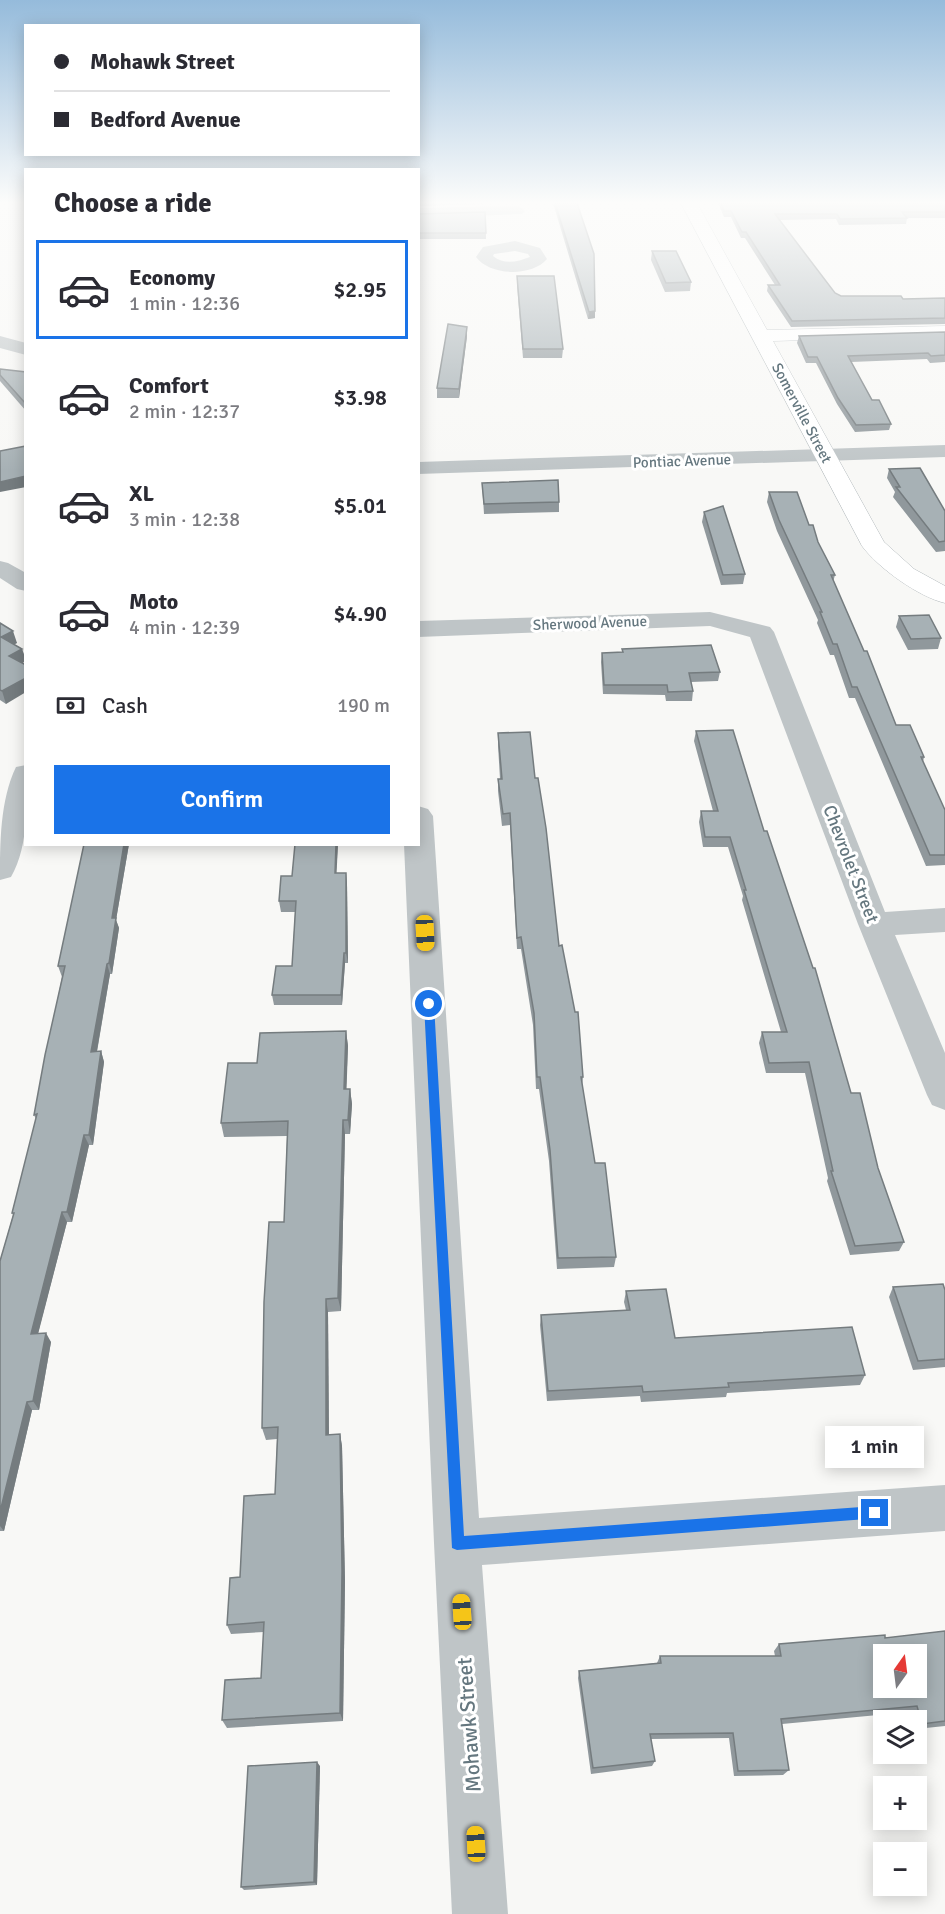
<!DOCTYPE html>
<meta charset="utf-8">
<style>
:root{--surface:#fff;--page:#f2f2f3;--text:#2b2b33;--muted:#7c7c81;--line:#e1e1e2;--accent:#1a73e8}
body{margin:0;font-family:Signika,sans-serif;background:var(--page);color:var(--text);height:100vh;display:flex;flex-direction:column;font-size:22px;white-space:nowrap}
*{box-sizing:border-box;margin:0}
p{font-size:20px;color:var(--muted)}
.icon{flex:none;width:33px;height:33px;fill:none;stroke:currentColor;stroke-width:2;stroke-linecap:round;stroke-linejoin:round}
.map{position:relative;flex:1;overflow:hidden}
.drawer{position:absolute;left:24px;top:168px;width:396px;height:678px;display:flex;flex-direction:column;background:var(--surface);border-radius:0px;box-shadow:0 3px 15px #0003}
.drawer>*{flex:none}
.guide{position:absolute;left:24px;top:24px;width:396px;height:132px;border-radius:0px;box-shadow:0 3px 15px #0003;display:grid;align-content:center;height:132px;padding:0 30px;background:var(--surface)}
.needle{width:39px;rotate:14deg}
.controls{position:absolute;left:873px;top:1644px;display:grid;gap:12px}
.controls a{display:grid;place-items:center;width:54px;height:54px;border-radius:0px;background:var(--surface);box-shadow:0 3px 15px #0003;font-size:30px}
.end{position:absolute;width:27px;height:27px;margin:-14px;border:8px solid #1a73e8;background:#fff;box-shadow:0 0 0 3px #fff}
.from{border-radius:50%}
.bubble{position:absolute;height:42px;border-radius:0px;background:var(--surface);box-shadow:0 3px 15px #0003;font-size:20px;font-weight:600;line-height:42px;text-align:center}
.car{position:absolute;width:18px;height:36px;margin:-18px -9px;border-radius:8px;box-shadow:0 0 4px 2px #0007;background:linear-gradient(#f5c518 24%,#345 0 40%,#f5c518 0 76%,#345 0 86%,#f5c518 0)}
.guide b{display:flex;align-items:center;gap:21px;height:57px;font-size:22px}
.guide b+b{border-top:2px solid var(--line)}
.guide i{width:15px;height:15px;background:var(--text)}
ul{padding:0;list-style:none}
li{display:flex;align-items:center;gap:18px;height:99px;margin:0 12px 9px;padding:0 18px;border:3px solid transparent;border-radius:0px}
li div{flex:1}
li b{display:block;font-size:22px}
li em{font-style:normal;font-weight:600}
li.active{border-color:var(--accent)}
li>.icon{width:54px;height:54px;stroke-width:1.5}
h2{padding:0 30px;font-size:27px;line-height:72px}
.pay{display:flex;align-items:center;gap:15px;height:66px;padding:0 30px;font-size:22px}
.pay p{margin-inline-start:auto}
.primary-button{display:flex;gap:12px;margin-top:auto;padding:12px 30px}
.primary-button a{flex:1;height:69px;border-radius:0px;background:var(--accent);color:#fff;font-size:24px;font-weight:600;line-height:69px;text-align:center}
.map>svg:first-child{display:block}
</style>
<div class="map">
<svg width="945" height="1914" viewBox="0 0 945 1914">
<rect width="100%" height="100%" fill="#f8f8f6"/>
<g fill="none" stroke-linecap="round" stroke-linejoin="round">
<g stroke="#b2b9bc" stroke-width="1">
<path id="secondary" d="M 681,203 L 697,203 L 767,330 L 945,326 L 945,336 L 773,341 L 884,542 L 914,569 L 945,586 L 945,603 C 919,597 878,568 862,546 Z"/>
</g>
<g fill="#bfc5c7" fill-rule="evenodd">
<path d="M 517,206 L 522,208 L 525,211 L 522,214 L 418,218 L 418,208 Z"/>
<path d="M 515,241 L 540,248 L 547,259 C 532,277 490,276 476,257 L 483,247 ZM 515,251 L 528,254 L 530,257 C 517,262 504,265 493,256 L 494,254 Z"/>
<path d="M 0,336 L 26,343 L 26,355 L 0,348 Z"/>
<path d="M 945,445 L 945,457 L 418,474 L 418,462 Z"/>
<path d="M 0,561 L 8,563 L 26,573 L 26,591 L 17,589 L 0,578 Z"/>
<path d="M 710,612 L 770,627 L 774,632 L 885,912 L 945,908 L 945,932 L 895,935 L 945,1053 L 945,1110 L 932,1105 L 927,1095 L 858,924 L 750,637 L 710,626 L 418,637 L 418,621 Z"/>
<path d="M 26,765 C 26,801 30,844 11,877 L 0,880 C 0,843 0,800 16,767 Z"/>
<path d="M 418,806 L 428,809 L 433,816 L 479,1518 L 945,1485 L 945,1531 L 482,1565 L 508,1914 L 452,1914 L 434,1543 L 404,844 L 418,844 Z"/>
</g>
<use href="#secondary" fill="#fff" fill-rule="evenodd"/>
</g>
<g fill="#90989c">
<path d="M 418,203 L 484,203 L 484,204 L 418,206 Z"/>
<path d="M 553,203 L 577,203 L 595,311 L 595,318 L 588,319 Z"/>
<path d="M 718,203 L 945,203 L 945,218 L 907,218 L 906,224 L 839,225 L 836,219 L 779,220 L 835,293 L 841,296 L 903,299 L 945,298 L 945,324 L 791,327 L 767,291 L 768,285 L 775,285 L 745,238 L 741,238 L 731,217 L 724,217 Z"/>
<path d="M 418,214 L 486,233 L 486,239 L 418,239 Z"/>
<path d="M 652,251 L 691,282 L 690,291 L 665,292 L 651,260 Z"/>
<path d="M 517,276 L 563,349 L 562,358 L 523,358 L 517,285 Z"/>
<path d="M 945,332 L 945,362 L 930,363 L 927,359 L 851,362 L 872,400 L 891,424 L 889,430 L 855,432 L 837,404 L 816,363 L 806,363 L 797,343 L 799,336 Z"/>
<path d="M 467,336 L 459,398 L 437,398 L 437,388 Z"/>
<path d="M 0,369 L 26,372 L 26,411 L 0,381 Z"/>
<path d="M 889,469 L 945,511 L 945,551 L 936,552 L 893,497 L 895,492 L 887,478 Z"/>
<path d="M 482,483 L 559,502 L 559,512 L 484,514 Z"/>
<path d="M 769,492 L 809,525 L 835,575 L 833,582 L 896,725 L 924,757 L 923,762 L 945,810 L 945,865 L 926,866 L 855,698 L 849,698 L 834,655 L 830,655 L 817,623 L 818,620 L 777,531 L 767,502 Z"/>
<path d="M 704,512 L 745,574 L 743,584 L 721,585 L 702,522 Z"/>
<path d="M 899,616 L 941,638 L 938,649 L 908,650 L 896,627 Z"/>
<path d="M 0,623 L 17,643 L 14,644 L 22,649 L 26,660 L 22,663 L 6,704 L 0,700 Z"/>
<path d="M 622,649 L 720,672 L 718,681 L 691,682 L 693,691 L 692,701 L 666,701 L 665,695 L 603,694 L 601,662 L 602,653 L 622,653 Z"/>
<path d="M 696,731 L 764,831 L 851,1093 L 904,1242 L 899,1251 L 850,1255 L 827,1181 L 828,1178 L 805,1073 L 766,1073 L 759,1043 L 762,1032 L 781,1032 L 742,900 L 743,896 L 728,847 L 703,847 L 699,822 L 701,811 L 713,811 L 694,741 Z"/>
<path d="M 498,733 L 535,778 L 559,946 L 583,1077 L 582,1086 L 595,1163 L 616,1257 L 614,1267 L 557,1269 L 549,1161 L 539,1089 L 536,1089 L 533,1025 L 521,949 L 517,949 L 510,825 L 502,826 L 498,791 L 498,779 L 500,779 L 498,745 Z"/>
<path d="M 84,844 L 129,844 L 116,920 L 119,928 L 112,974 L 110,974 L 97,1052 L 101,1051 L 104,1062 L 93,1145 L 89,1145 L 72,1222 L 67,1222 L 38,1333 L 51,1342 L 39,1410 L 32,1410 L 4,1531 L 0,1531 L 0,1261 L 13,1215 L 12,1213 L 36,1119 L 34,1115 L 62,977 L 58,966 Z"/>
<path d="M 295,844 L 338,844 L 336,873 L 346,873 L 347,884 L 348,963 L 345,963 L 342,1005 L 274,1005 L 272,995 L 292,966 L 295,912 L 281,912 L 279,901 L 292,876 Z"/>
<path d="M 346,1031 L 348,1046 L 346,1089 L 350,1089 L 352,1104 L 350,1134 L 345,1134 L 341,1311 L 328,1312 L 329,1435 L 340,1434 L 342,1446 L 345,1581 L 343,1721 L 227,1728 L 222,1720 L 261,1678 L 264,1632 L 231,1634 L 227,1625 L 240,1577 L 275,1494 L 277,1439 L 266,1440 L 262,1428 L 284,1222 L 287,1136 L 224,1137 L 221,1123 L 257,1063 Z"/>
<path d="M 893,1287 L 945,1290 L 945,1367 L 913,1370 L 889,1297 Z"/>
<path d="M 626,1291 L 675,1338 L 865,1375 L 860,1385 L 727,1393 L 726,1397 L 641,1402 L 640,1396 L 547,1401 L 540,1325 L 541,1315 L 626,1310 L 624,1302 Z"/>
<path d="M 945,1631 L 945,1726 L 916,1729 L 916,1720 L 912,1720 L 910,1712 L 782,1724 L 789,1770 L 783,1775 L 734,1776 L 729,1738 L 651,1739 L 655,1761 L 652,1766 L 591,1774 L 578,1678 L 579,1671 L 657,1663 L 660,1656 L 775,1656 L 774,1651 L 779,1644 L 885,1638 Z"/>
<path d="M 320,1766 L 317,1885 L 244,1890 L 241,1887 Z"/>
</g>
<g fill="#757c7f">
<path d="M 595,311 L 595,318 L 588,319 L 589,312 Z"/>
<path d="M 467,327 L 467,336 L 459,398 L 459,389 Z"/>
<path d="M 26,476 L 26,487 L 0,492 L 0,482 Z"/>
<path d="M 13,631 L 17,643 L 5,649 L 1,637 Z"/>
<path d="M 22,649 L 26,661 L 13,668 L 9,656 Z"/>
<path d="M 26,678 L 26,692 L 6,704 L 2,691 Z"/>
<path d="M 124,844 L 129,844 L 116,920 L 119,928 L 112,974 L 109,963 L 112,918 Z"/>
<path d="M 336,844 L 338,844 L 336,884 L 335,873 Z"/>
<path d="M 346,873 L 347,884 L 348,963 L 346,953 Z"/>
<path d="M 344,953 L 345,963 L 342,1005 L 341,995 Z"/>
<path d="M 107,964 L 110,974 L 95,1062 L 91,1052 Z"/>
<path d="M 346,1031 L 348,1046 L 346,1104 L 344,1089 Z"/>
<path d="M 101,1051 L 104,1062 L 93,1145 L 89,1135 Z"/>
<path d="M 350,1089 L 352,1104 L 350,1134 L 348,1120 Z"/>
<path d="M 343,1120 L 345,1134 L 341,1311 L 338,1298 Z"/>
<path d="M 84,1135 L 89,1145 L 72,1222 L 67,1212 Z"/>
<path d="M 62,1212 L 67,1222 L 36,1342 L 31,1334 Z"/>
<path d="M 326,1299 L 328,1312 L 329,1447 L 326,1435 Z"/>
<path d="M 46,1333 L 51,1342 L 39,1410 L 33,1401 Z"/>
<path d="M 27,1402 L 32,1410 L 4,1531 L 0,1526 L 0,1512 Z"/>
<path d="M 340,1434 L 342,1446 L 345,1581 L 343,1721 L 340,1713 Z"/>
<path d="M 317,1762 L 320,1766 L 317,1885 L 314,1882 Z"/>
</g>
<g fill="#a7b1b5" stroke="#757c7f" stroke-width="1.5" fill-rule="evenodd">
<path d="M 555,203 L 577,203 L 594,254 L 595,311 L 589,312 Z"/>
<path d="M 721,203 L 945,203 L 945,212 L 902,212 L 907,218 L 840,219 L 837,214 L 775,214 L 835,293 L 841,296 L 901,296 L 903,299 L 945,298 L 945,318 L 792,321 L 768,285 L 780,285 L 746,232 L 742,232 L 731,211 L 724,211 Z"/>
<path d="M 485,212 L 486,233 L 418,233 L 418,214 Z"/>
<path d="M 652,251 L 676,251 L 691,282 L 666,283 Z"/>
<path d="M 517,276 L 554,276 L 563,349 L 523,349 Z"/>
<path d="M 448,324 L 467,327 L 459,389 L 437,388 Z"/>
<path d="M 945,332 L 945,355 L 931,356 L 928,353 L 848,356 L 872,400 L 879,400 L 891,424 L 856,425 L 838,398 L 817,357 L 808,357 L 799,336 Z"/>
<path d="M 0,369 L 26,372 L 26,404 L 0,375 Z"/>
<path d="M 26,446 L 26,476 L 0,482 L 0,451 Z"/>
<path d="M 920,468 L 945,511 L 945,541 L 939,542 L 896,487 L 900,487 L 889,469 Z"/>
<path d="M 558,480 L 559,502 L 484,504 L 482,483 Z"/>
<path d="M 769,492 L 797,492 L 809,525 L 813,525 L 818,542 L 835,575 L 831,575 L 864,651 L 867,651 L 896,725 L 910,725 L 924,757 L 921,757 L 945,810 L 945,855 L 930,855 L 857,687 L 852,687 L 837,644 L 833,644 L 820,612 L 822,612 L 779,520 Z"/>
<path d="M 723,506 L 745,574 L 723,575 L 704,512 Z"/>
<path d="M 929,615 L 941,638 L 911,639 L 899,616 Z"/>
<path d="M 0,623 L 13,631 L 1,637 L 22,649 L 9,656 L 26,665 L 26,678 L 2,691 L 0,690 Z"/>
<path d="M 711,645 L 720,672 L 689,673 L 693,691 L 668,692 L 667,685 L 604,685 L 602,653 L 623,652 L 622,649 Z"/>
<path d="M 733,730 L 764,831 L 767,831 L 813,968 L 815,968 L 851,1093 L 860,1093 L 878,1168 L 904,1242 L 855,1246 L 831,1171 L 833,1171 L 809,1062 L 769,1063 L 762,1032 L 787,1032 L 744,890 L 746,890 L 730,837 L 705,837 L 701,811 L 718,811 L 696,731 Z"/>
<path d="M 530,732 L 535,778 L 538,778 L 546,828 L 559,946 L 562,945 L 575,1012 L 578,1012 L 583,1077 L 581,1077 L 595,1163 L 605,1163 L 616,1257 L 558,1258 L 550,1150 L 540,1077 L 537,1077 L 534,1013 L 521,937 L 517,938 L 510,813 L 503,814 L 498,779 L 502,779 L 498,733 Z"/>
<path d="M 84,844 L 124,844 L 112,918 L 116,918 L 109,963 L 107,964 L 91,1052 L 101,1051 L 89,1135 L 84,1135 L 67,1212 L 62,1212 L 31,1334 L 46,1333 L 33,1401 L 27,1402 L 0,1512 L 0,1261 L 14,1213 L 12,1213 L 37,1114 L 34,1115 L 45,1055 L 65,966 L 58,966 Z"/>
<path d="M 295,844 L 336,844 L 335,873 L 346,873 L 346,953 L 344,953 L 341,995 L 272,995 L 276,966 L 292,966 L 296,901 L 279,901 L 281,876 L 292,876 Z"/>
<path d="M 346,1031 L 344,1089 L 350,1089 L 348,1120 L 343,1120 L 338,1298 L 326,1299 L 326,1435 L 340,1434 L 342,1571 L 340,1713 L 222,1720 L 225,1680 L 261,1678 L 264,1622 L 227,1625 L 230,1578 L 240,1577 L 244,1496 L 275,1494 L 278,1427 L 262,1428 L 264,1302 L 269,1222 L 284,1222 L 288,1121 L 221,1123 L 228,1063 L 257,1063 L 260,1033 Z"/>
<path d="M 943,1284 L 945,1290 L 945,1359 L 918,1361 L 893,1287 Z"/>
<path d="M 666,1289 L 675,1338 L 852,1327 L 865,1375 L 728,1383 L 729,1387 L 643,1392 L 642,1386 L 548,1391 L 541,1315 L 630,1310 L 626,1291 Z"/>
<path d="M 945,1631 L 945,1721 L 922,1724 L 917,1706 L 781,1719 L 789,1770 L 738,1771 L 733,1733 L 650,1734 L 655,1761 L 593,1768 L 579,1671 L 661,1663 L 660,1656 L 781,1656 L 779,1644 L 885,1635 L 885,1638 ZM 884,1654 L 916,1654 L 916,1688 L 884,1688 Z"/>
<path d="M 317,1762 L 314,1882 L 241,1887 L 248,1766 Z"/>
</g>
<linearGradient id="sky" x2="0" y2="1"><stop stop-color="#95bbdb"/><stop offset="0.43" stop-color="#fcfcfb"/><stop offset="1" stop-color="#fcfcfb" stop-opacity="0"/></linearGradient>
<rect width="945" height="471" fill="url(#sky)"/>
<path fill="#1a73e8" d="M 429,1000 L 434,1004 L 464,1536 L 875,1506 L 880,1508 L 882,1513 L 880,1518 L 457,1550 L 452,1548 L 424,1004 Z"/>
<g text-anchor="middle" stroke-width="6" stroke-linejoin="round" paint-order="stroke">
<g font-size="15" fill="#65777f" stroke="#fff">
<text transform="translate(802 413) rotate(62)" y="5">Somerville Street</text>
<text transform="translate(682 461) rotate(-2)" y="5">Pontiac Avenue</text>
<text transform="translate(590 623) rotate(-2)" y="5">Sherwood Avenue</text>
</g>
<g font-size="18" fill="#65777f" stroke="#fff">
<text transform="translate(851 864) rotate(69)" y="6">Chevrolet Street</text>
</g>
<g font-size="21" fill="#65777f" stroke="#fff">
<text transform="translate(469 1725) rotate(-94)" y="7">Mohawk Street</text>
</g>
</g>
</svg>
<div class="controls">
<a><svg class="needle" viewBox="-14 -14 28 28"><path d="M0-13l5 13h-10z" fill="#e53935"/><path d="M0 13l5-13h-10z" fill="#7c7c81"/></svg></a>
<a><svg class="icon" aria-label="layers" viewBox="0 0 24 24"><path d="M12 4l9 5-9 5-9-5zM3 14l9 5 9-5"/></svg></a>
<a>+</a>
<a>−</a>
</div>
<i class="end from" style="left:429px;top:1004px"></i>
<i class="end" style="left:875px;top:1513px"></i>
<div class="bubble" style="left:825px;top:1426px;width:99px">1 min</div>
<i class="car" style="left:425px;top:933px;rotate:177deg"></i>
<i class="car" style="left:462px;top:1612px;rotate:356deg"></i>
<i class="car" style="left:476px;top:1844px;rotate:357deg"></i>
<div class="guide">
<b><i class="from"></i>Mohawk Street</b>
<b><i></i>Bedford Avenue</b>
</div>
<section class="drawer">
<h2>Choose a ride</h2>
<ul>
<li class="active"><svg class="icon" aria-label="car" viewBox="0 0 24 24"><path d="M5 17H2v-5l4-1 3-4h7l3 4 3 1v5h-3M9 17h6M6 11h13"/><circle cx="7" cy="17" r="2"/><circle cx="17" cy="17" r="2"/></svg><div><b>Economy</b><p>1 min · 12:36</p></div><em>$2.95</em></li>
<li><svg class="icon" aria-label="car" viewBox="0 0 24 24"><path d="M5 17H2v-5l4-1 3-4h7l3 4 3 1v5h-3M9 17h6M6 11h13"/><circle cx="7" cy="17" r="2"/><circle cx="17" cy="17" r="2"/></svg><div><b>Comfort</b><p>2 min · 12:37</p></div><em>$3.98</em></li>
<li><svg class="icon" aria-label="car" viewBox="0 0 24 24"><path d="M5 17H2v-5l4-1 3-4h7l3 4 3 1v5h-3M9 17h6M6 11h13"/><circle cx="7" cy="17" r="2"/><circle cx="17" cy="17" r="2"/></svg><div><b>XL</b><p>3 min · 12:38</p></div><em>$5.01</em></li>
<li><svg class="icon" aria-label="car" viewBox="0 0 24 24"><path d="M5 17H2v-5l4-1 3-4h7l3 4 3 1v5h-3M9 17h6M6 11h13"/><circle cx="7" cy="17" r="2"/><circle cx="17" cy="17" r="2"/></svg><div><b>Moto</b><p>4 min · 12:39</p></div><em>$4.90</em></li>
</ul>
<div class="pay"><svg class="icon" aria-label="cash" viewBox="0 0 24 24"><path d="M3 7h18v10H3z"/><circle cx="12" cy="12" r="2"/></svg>Cash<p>190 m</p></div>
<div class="primary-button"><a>Confirm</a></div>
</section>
</div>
